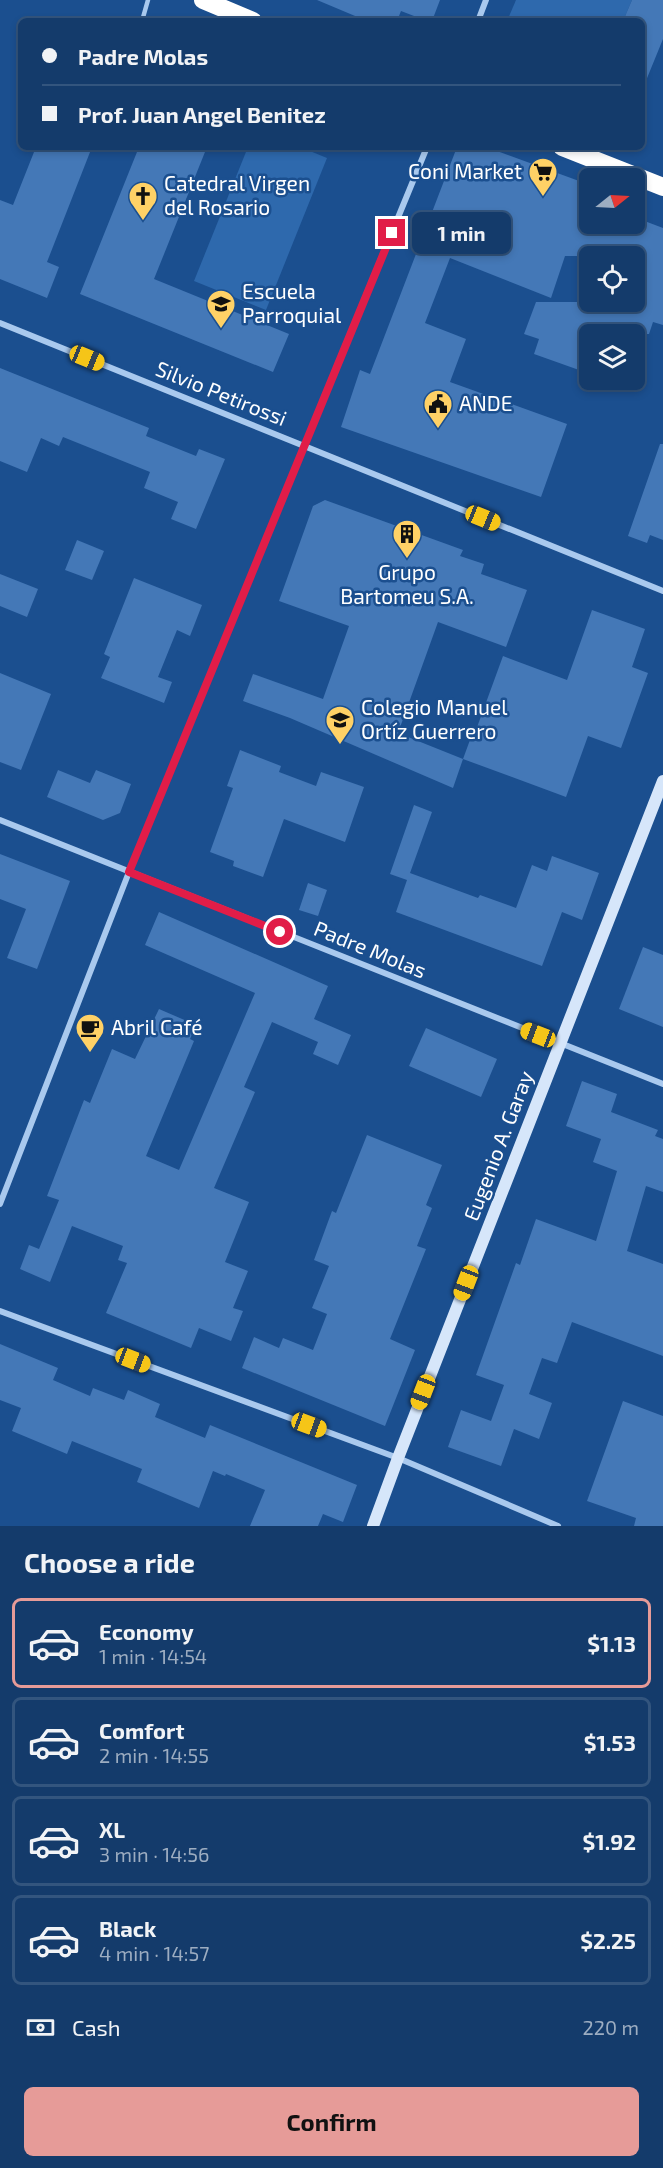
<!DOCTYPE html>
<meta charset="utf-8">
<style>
:root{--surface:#143b6b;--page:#214673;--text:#f1f3f6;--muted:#9dadc1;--line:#33557e;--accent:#e69b98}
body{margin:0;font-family:"Exo 2",sans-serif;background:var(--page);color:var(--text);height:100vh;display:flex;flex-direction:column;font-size:22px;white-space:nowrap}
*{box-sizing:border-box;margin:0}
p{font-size:20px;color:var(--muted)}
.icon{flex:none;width:33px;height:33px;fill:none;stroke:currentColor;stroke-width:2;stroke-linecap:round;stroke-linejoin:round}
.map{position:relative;height:1526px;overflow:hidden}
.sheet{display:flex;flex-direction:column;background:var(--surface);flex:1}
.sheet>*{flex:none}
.banner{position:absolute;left:18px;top:18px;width:627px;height:132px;border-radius:9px;box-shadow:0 3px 9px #0003,0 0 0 2px var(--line);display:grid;align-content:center;height:132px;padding:0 24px;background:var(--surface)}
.needle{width:39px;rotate:72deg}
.fabs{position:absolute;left:579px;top:168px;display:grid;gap:12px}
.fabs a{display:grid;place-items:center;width:66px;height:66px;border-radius:9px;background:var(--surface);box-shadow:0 3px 9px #0003,0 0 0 2px var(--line);font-size:30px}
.end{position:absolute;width:27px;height:27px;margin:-14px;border:8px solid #e11d48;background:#fff;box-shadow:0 0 0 3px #fff}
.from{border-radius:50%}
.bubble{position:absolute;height:42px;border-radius:9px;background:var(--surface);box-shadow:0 3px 9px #0003,0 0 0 2px var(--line);font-size:20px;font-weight:700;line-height:42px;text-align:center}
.car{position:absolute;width:18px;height:36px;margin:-18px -9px;border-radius:8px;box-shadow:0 0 4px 2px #0007;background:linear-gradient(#f5c518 24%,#345 0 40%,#f5c518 0 76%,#345 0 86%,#f5c518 0)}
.banner b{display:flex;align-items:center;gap:21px;height:57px;font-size:22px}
.banner b+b{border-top:2px solid var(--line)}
.banner i{width:15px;height:15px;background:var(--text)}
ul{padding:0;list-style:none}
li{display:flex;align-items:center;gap:18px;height:90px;margin:0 12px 9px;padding:0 12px;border:3px solid var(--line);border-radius:9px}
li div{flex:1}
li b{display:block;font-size:22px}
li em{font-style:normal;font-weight:700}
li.on{border-color:var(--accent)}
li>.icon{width:54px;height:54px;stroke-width:1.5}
h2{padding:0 24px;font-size:27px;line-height:72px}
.pay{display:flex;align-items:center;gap:15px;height:66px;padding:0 24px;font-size:22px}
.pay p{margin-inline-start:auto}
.cta{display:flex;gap:12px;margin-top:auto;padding:12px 24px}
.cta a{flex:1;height:69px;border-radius:9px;background:var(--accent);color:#111;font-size:24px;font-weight:700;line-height:69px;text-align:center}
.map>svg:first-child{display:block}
</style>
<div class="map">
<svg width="663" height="1526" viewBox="0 0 663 1526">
<rect width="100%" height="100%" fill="#1b4f8f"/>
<g fill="#2e69ad">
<path d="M 516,0 L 632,0 L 623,21 L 507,21 Z"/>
<path d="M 248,147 L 300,147 L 327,158 L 266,310 L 194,281 Z"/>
</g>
<g fill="#4478b7">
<path d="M 317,0 L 440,0 L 432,21 L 427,21 L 401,11 L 397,21 L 367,21 Z"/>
<path d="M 632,0 L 663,0 L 663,39 L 643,88 L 642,21 L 623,21 Z"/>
<path d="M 36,147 L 92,147 L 47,262 L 59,267 L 47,298 L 0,279 L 0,200 L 13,205 Z"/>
<path d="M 139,147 L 207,147 L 154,279 L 289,334 L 273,372 L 80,294 Z"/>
<path d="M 457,147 L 486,147 L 590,185 L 590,224 L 634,224 L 634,217 L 663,228 L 663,325 L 653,322 L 649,334 L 590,334 L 590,340 L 579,370 L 534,354 L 539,339 L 524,334 L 536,302 L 634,302 L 634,256 L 565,256 L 551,298 L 450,258 L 425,323 L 466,339 L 450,382 L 567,424 L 541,497 L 341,427 L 360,370 L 370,374 Z"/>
<path d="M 0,368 L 149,428 L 146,436 L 196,456 L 199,449 L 225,459 L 196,529 L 171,519 L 178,502 L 144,488 L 150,472 L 63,437 L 59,446 L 41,438 L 27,472 L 0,461 Z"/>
<path d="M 660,444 L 663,444 L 663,540 L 650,535 L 647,543 L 628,536 Z"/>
<path d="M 325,500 L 463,550 L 460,556 L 484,564 L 481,574 L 527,590 L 506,647 L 438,622 L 398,733 L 463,759 L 453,788 L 290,718 L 243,701 L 253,674 L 323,699 L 349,626 L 279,601 L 313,506 Z"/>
<path d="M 77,540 L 104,551 L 92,580 L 65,570 Z"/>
<path d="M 0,574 L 38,589 L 27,617 L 0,606 Z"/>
<path d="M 134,578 L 202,605 L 190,636 L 177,630 L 158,677 L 172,682 L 164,703 L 101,678 L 110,657 L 104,654 Z"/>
<path d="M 592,610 L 645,629 L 632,667 L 648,673 L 621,748 L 588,736 L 566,797 L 463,759 L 474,729 L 476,730 L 503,656 L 567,680 Z"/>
<path d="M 0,673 L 51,694 L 21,770 L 0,762 Z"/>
<path d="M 240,750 L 281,766 L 279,772 L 316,786 L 321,772 L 364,787 L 345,842 L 284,819 L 263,877 L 233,866 L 234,861 L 210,852 L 233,788 L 227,786 Z"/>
<path d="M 58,770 L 90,783 L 96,770 L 131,784 L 120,813 L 103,820 L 47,797 Z"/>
<path d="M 414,805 L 432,812 L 410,873 L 478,898 L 480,895 L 516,908 L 532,865 L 547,871 L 552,856 L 599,873 L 582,920 L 562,912 L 542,966 L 396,912 L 407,880 L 390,874 Z"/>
<path d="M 0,854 L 70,881 L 37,969 L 7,958 L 26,909 L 0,899 Z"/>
<path d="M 308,883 L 327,890 L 318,916 L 299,910 Z"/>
<path d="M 159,912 L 328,986 L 314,1019 L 351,1035 L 338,1065 L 313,1054 L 318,1042 L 272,1022 L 244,1087 L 255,1092 L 214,1188 L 249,1202 L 225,1262 L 248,1271 L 233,1308 L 243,1311 L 231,1341 L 199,1328 L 191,1348 L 106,1313 L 127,1263 L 118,1260 L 123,1246 L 72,1226 L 50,1282 L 20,1269 L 29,1245 L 39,1249 L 59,1200 L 47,1196 L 84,1100 L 90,1103 L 112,1049 L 135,1059 L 159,1009 L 196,1025 L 190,1039 L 194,1041 L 146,1156 L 179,1170 L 255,993 L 145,945 Z"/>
<path d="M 643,947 L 663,955 L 663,1027 L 619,1009 Z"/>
<path d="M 426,1028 L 497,1059 L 481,1097 L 409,1066 Z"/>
<path d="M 582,1081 L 617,1094 L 611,1112 L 658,1130 L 655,1136 L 663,1139 L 663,1192 L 646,1186 L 627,1251 L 663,1264 L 663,1356 L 572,1322 L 557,1363 L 542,1358 L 529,1394 L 552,1403 L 539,1439 L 514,1429 L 501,1466 L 448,1447 L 461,1410 L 491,1421 L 504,1385 L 476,1375 L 516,1263 L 520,1265 L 536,1219 L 596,1241 L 617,1171 L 593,1162 L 601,1139 L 566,1126 Z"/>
<path d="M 367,1135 L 442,1165 L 426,1205 L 432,1208 L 417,1246 L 426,1249 L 390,1339 L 415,1350 L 385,1426 L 242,1368 L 254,1337 L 279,1348 L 283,1338 L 313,1350 L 327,1314 L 312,1308 L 329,1266 L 314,1260 L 332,1211 L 336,1213 Z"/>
<path d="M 0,1344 L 58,1368 L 53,1380 L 90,1396 L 93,1388 L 124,1400 L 128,1390 L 160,1404 L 155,1417 L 205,1438 L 210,1425 L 357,1485 L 343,1522 L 323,1514 L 318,1526 L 250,1526 L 265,1490 L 226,1474 L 225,1476 L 213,1471 L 199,1508 L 137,1482 L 142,1469 L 72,1441 L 67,1454 L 12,1431 L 21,1408 L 0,1400 Z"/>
<path d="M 623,1401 L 663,1416 L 663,1526 L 634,1526 L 636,1518 L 587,1501 Z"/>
</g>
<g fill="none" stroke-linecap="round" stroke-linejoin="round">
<path stroke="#a9c9ee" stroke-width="4.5" d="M 142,21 L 148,0"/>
<g stroke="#a9c9ee" stroke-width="6">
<path d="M 478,21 L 486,0"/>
<path d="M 0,323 L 663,591"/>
<path d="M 0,820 L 663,1084"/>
<path d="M 0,1204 L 129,872 L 427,147"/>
<path d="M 0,1311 L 398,1458 L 558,1526"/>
</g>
<path stroke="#d6e6fa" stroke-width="12" d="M 373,1526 L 398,1458 L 663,781"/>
<g stroke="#fff" stroke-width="18">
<path d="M 203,0 L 253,21"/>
<path d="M 562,147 L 663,187"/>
</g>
</g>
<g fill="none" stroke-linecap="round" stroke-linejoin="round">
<path stroke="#e11d48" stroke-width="8" d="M 280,932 L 129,872 L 392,233"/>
</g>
<defs>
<g id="supermarket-pin" transform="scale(1.5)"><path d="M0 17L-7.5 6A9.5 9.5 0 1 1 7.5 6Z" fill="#ffd166" stroke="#1b4f8f"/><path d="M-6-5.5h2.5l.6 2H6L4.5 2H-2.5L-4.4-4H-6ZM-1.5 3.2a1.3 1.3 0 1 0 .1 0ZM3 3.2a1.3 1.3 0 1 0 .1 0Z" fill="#111"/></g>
<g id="church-pin" transform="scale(1.5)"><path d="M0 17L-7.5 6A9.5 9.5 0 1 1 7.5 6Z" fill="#ffd166" stroke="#1b4f8f"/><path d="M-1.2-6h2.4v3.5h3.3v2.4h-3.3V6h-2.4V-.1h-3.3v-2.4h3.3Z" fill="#111"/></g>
<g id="school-pin" transform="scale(1.5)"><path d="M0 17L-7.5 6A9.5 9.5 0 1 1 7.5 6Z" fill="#ffd166" stroke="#1b4f8f"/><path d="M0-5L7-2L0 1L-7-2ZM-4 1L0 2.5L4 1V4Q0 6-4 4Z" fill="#111"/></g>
<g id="civic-pin" transform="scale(1.5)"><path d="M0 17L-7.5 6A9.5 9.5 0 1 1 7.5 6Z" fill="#ffd166" stroke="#1b4f8f"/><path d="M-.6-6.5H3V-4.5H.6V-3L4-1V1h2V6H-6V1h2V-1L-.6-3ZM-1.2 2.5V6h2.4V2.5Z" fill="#111"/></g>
<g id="building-pin" transform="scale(1.5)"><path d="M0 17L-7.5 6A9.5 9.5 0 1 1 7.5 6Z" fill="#ffd166" stroke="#1b4f8f"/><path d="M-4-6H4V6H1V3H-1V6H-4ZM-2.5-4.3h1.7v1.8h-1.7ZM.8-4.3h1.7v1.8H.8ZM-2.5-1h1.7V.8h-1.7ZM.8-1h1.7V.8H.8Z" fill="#111"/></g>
<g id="cafe-pin" transform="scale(1.5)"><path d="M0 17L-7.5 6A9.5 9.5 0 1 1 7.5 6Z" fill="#ffd166" stroke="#1b4f8f"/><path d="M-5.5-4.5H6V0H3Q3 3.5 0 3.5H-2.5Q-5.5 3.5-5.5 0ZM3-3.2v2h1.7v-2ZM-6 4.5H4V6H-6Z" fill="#111"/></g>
</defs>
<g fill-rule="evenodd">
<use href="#supermarket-pin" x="543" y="172"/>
<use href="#church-pin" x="143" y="196"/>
<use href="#school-pin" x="221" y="304"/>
<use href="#civic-pin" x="438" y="404"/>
<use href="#building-pin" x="407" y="534"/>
<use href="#school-pin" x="340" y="720"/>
<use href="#cafe-pin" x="90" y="1028"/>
</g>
<g text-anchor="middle" stroke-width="5" stroke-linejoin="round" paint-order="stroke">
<g font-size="21" fill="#fff" stroke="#1b4f8f" text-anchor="start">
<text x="522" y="179" text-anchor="end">Coni Market</text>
<text x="164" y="191">Catedral Virgen<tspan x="164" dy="24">del Rosario</tspan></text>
<text x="242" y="299">Escuela<tspan x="242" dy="24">Parroquial</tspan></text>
<text x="459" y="411">ANDE</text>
<text x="407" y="580" text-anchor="middle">Grupo<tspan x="407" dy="24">Bartomeu S.A.</tspan></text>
<text x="361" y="715">Colegio Manuel<tspan x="361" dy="24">Ortíz Guerrero</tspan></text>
<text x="111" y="1035">Abril Café</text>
</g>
<g font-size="21" fill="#fff" stroke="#1b4f8f">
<text transform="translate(221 394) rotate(22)" y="7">Silvio Petirossi</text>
<text transform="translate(370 950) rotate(22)" y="7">Padre Molas</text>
<text transform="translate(499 1146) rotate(-69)" y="7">Eugenio A. Garay</text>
</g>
</g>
</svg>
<div class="fabs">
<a><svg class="needle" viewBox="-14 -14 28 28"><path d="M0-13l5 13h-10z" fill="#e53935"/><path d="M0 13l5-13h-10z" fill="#9dadc1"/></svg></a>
<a><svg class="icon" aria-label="locate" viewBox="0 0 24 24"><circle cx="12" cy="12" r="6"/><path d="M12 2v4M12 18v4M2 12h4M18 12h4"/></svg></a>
<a><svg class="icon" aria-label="layers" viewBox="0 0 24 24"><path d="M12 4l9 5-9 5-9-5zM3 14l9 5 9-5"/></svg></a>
</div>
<i class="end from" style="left:280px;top:932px"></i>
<i class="end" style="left:392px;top:233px"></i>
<div class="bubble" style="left:412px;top:212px;width:99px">1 min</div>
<i class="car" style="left:87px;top:358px;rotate:112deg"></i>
<i class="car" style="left:483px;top:518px;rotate:112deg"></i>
<i class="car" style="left:538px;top:1035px;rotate:291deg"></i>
<i class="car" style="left:466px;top:1283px;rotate:201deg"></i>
<i class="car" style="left:133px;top:1360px;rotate:111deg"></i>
<i class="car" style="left:423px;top:1392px;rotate:201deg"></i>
<i class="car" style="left:309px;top:1425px;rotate:110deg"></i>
<div class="banner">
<b><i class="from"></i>Padre Molas</b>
<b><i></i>Prof. Juan Angel Benitez</b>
</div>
</div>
<section class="sheet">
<h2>Choose a ride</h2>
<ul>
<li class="on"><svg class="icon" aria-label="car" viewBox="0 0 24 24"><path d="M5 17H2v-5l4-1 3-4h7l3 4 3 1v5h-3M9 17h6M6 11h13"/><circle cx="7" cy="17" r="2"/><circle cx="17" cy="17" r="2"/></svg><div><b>Economy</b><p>1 min · 14:54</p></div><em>$1.13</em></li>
<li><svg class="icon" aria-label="car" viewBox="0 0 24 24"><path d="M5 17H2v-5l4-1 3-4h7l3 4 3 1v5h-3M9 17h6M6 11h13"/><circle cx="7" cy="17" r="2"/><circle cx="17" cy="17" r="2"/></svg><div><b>Comfort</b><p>2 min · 14:55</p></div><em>$1.53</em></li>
<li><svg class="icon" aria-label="car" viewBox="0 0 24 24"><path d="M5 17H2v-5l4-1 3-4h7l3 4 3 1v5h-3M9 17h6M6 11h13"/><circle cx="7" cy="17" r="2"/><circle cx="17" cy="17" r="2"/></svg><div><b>XL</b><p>3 min · 14:56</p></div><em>$1.92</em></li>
<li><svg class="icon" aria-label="car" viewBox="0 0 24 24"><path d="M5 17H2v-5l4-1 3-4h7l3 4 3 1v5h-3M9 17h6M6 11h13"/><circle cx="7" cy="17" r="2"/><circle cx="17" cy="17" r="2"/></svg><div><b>Black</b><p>4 min · 14:57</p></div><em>$2.25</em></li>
</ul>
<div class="pay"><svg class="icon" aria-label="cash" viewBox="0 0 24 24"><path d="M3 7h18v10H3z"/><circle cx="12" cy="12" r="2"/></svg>Cash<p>220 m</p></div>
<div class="cta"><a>Confirm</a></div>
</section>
